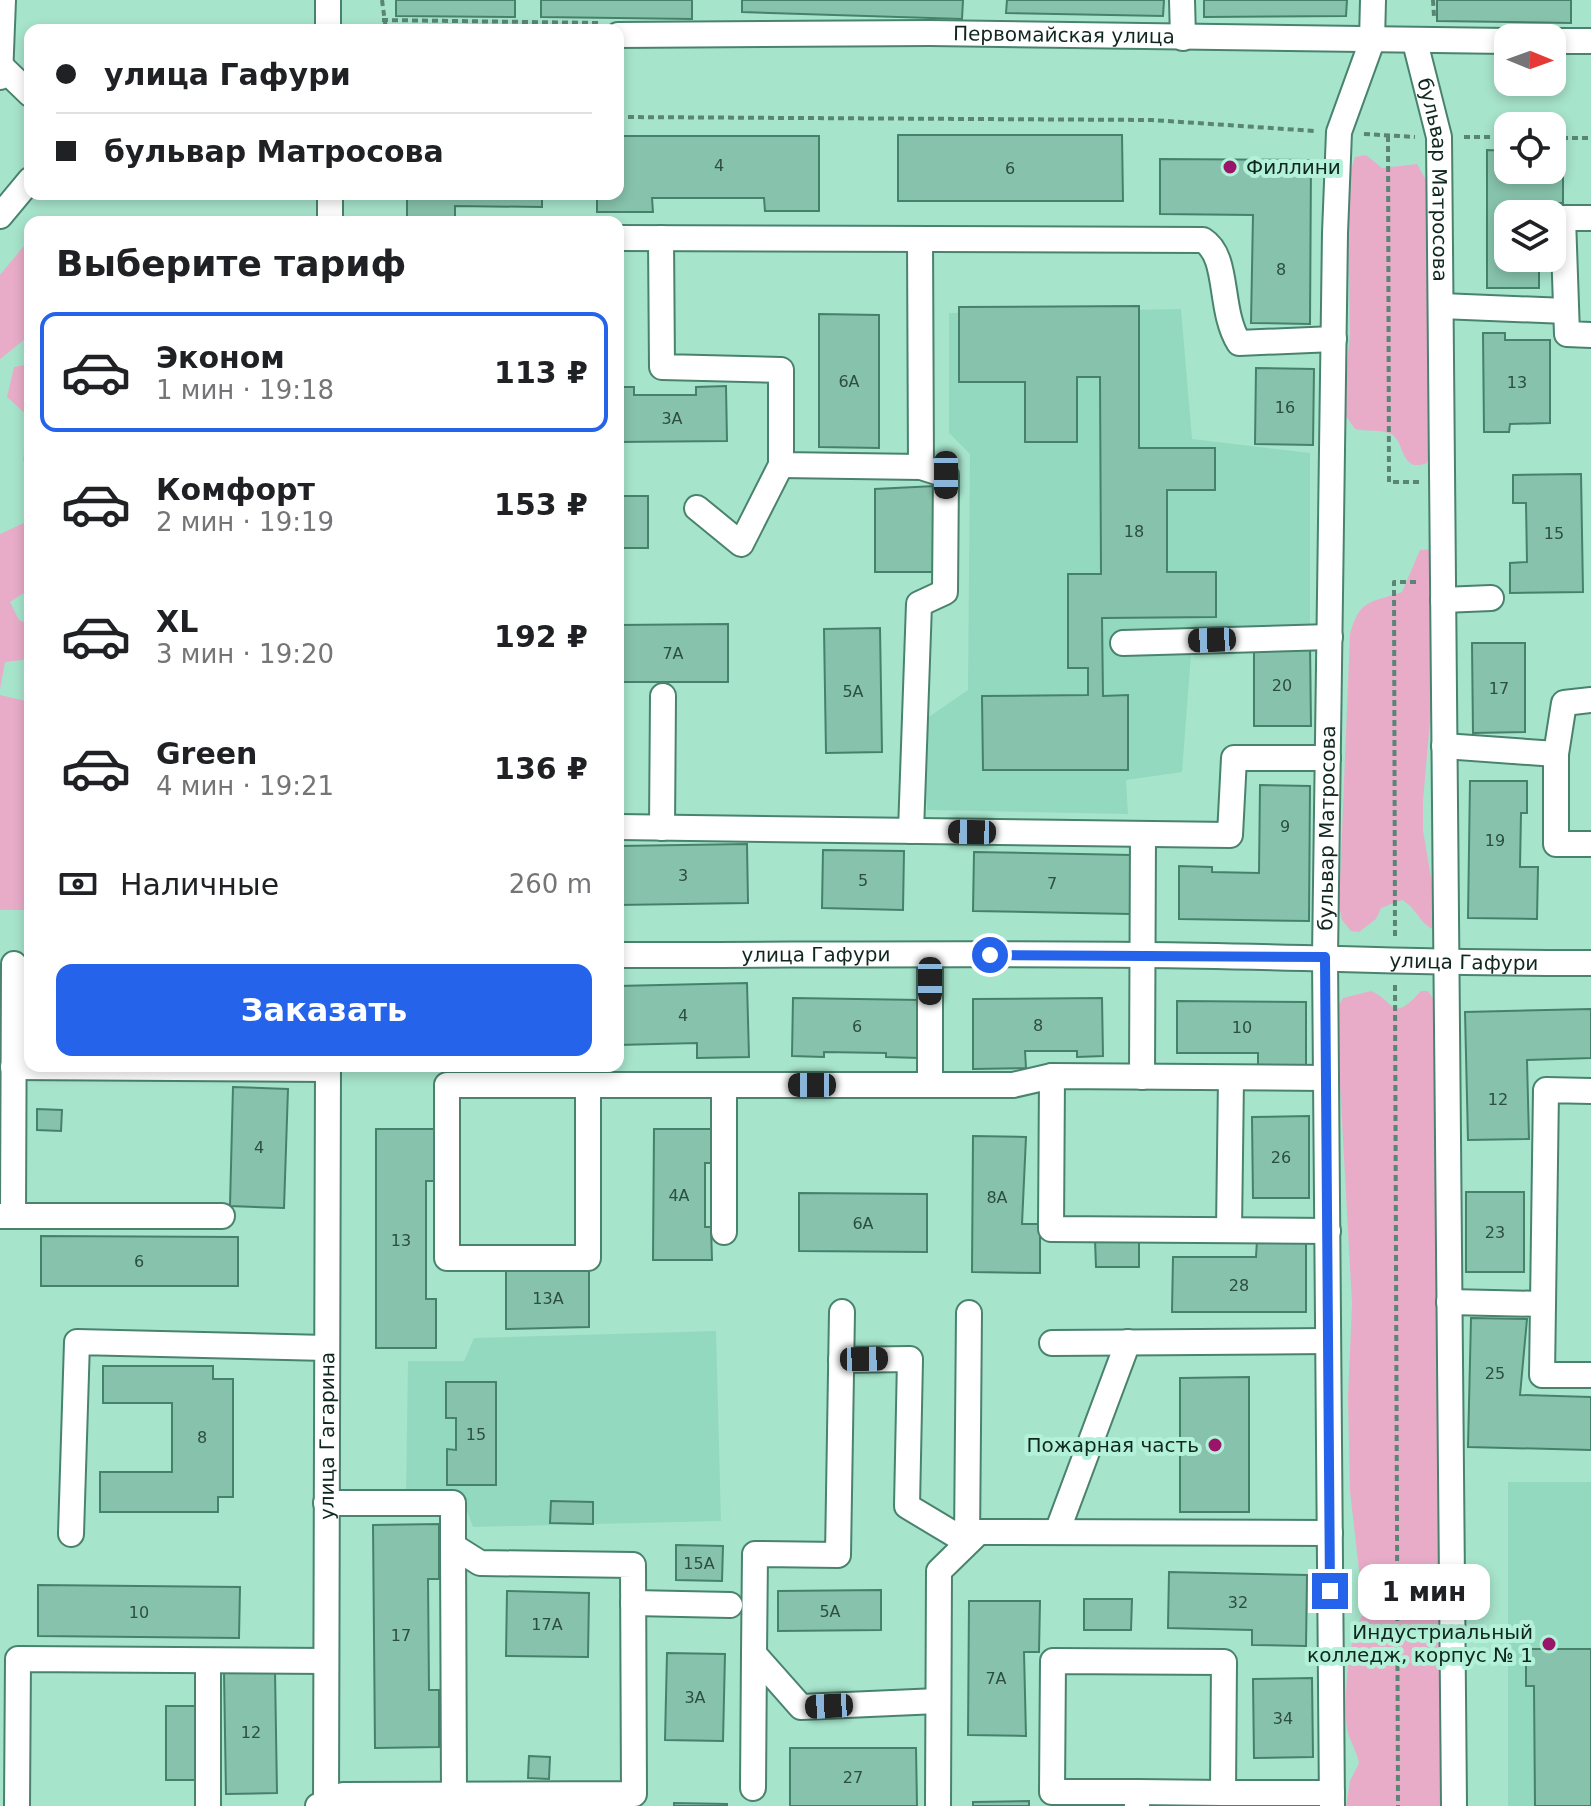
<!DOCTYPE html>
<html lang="ru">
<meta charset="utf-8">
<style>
:root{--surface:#fff;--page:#f2f2f2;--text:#202124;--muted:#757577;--line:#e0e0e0;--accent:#2563eb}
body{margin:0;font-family:"DejaVu Sans",sans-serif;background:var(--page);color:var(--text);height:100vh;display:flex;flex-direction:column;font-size:30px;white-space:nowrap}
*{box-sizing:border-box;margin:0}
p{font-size:26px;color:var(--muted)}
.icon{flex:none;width:44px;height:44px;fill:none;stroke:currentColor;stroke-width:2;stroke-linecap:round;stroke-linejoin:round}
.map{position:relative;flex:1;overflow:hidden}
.drawer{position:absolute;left:24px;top:216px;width:600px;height:856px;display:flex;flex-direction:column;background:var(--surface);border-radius:16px;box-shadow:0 4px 12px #0003}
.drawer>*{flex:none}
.banner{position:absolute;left:24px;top:24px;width:600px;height:176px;border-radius:16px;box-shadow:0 4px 12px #0003;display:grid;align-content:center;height:176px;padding:0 32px;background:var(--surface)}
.needle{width:52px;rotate:91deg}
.buttons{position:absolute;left:1494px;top:24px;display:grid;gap:16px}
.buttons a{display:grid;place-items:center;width:72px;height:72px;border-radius:16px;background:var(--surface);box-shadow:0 4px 12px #0003;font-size:40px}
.end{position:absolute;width:36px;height:36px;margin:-18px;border:10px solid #2563eb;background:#fff;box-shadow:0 0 0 4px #fff}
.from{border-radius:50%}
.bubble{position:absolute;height:56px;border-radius:16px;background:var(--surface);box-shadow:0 4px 12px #0003;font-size:26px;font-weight:700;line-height:56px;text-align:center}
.car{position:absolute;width:24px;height:48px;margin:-24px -12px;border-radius:10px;box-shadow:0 0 6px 2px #0007;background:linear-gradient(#222 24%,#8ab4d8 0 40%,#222 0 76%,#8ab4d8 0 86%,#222 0)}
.banner b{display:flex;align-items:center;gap:28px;height:76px;font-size:30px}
.banner b+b{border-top:2px solid var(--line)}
.banner i{width:20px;height:20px;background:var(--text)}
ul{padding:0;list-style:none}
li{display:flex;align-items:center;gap:24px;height:120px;margin:0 16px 12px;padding:0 16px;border:4px solid transparent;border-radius:16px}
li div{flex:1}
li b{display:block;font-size:30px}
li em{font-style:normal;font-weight:700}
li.current{border-color:var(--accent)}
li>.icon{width:72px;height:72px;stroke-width:1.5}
h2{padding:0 32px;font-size:36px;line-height:96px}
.pay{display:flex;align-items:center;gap:20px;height:88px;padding:0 32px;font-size:30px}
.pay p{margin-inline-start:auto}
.cta{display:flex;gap:16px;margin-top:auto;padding:16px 32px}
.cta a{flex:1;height:92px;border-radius:16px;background:var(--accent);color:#fff;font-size:32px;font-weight:700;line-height:92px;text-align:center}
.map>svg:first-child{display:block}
</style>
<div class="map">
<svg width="1591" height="1806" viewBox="0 0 1591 1806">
<rect width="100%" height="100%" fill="#a7e4cc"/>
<g fill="#93d9bf">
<path d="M 1181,309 L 1192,439 L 1310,453 L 1310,640 L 1191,655 L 1182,772 L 1126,780 L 1128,814 L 927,810 L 923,721 L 968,690 L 970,454 L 949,433 L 949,313 Z"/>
<path d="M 716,1331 L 721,1521 L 473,1527 L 460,1493 L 406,1492 L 408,1361 L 464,1361 L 474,1338 Z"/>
<rect x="1508" y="1482" width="83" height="324"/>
</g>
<g fill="#e8acc9">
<path d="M 1366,155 L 1382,168 L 1417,164 L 1426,180 L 1431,451 L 1427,463 C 1401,473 1405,445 1393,435 C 1385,429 1365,432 1355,429 L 1343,412 L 1350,333 L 1347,182 L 1355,157 Z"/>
<path d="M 24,246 L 30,246 L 30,335 L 0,359 L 0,275 Z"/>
<path d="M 30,364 L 30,471 L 23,460 L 30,418 L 7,397 L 14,367 Z"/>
<path d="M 24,523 L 30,527 L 30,589 L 10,602 L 19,620 L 30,625 L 30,659 L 5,662 L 0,689 L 0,534 Z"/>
<path d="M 1434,549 L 1433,686 L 1423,801 L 1423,830 L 1437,913 L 1435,930 C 1421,926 1416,907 1402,900 L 1381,908 L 1376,919 L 1359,932 L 1351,931 L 1342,920 L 1339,906 L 1350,634 C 1360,598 1371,603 1402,592 L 1420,550 Z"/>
<path d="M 0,695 L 30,702 L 28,910 L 0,910 Z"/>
<path d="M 1371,991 C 1396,1002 1391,1024 1421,991 L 1428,991 L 1437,1004 L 1440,1806 L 1346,1806 L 1350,1781 L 1359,1763 C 1357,1752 1351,1743 1348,1733 C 1342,1711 1348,1629 1364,1614 L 1350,1491 L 1348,1397 L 1352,1304 L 1336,1010 L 1343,998 Z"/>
</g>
<g fill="#87c3ac" stroke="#46816c" stroke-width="2">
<path d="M 396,0 L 515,0 L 515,17 L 396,16 Z"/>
<path d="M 541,0 L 692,0 L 692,19 L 541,17 Z"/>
<path d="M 742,0 L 963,0 L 962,19 L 742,12 Z"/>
<path d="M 1007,0 L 1164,0 L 1163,16 L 1006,13 Z"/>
<path d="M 1204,0 L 1347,0 L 1346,16 L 1204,17 Z"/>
<path d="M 1437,0 L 1571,0 L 1571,23 L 1437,21 Z"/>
<path d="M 898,135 L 1122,135 L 1123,201 L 898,201 Z"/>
<path d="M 618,136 L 819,136 L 819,211 L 765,211 L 764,198 L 652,198 L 653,212 L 597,212 L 597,194 L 618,194 Z"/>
<path d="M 1487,150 L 1508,151 L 1508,170 L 1552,170 L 1552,151 L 1563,151 L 1563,203 L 1539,203 L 1539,214 L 1508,214 L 1508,258 L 1539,258 L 1539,288 L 1487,288 Z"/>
<path d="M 1160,159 L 1311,160 L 1310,324 L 1251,323 L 1253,215 L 1160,214 Z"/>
<path d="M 407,194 L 542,194 L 542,207 L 455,206 L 455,222 L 407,222 Z"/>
<path d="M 1139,306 L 1139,448 L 1215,448 L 1215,490 L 1167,490 L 1167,572 L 1216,572 L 1216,617 L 1102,618 L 1103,696 L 1128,695 L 1128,770 L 983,770 L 982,696 L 1088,695 L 1088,668 L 1068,668 L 1068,574 L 1101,574 L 1100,377 L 1077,377 L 1077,442 L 1025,442 L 1025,382 L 959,382 L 959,307 Z"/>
<path d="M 819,314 L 879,315 L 879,448 L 819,447 Z"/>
<path d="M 1483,333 L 1505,333 L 1505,340 L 1550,340 L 1550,423 L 1510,424 L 1509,432 L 1484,432 Z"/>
<path d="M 1256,368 L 1314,369 L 1313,445 L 1255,444 Z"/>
<path d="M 726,386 L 727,441 L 618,442 L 618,387 L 634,387 L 634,395 L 696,395 L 696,387 Z"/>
<path d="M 1581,474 L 1583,592 L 1510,593 L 1510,563 L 1527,562 L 1526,503 L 1513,503 L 1513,475 Z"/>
<path d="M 935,486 L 934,572 L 875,572 L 875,489 Z"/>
<rect x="618" y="496" width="30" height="52"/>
<path d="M 728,624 L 728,682 L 618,682 L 618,625 Z"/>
<path d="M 880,628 L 882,752 L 826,753 L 824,629 Z"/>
<path d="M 1472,643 L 1525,643 L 1525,732 L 1473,733 Z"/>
<path d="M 1254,644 L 1310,644 L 1311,726 L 1254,726 Z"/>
<path d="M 1470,781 L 1527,781 L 1527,813 L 1521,813 L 1520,867 L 1538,867 L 1537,919 L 1468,918 Z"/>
<path d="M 1260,785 L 1310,786 L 1309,921 L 1179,919 L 1179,866 L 1212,867 L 1212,872 L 1259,873 Z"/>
<path d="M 747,844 L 748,903 L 618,905 L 618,846 Z"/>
<path d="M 823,850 L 904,851 L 903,910 L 822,908 Z"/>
<path d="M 974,852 L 1131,855 L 1130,914 L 973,911 Z"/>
<path d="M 747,983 L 749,1057 L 697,1058 L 697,1043 L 618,1045 L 618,986 Z"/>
<path d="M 793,998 L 921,1000 L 920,1058 L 886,1057 L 886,1053 L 824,1052 L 824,1057 L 792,1056 Z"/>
<path d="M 1102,998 L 1103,1056 L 1077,1057 L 1077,1051 L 1025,1051 L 1026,1068 L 973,1069 L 973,999 Z"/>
<path d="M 1177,1001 L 1306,1002 L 1306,1073 L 1258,1073 L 1258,1053 L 1177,1053 Z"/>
<path d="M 1591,1009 L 1591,1058 L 1527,1060 L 1529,1139 L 1468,1140 L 1465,1012 Z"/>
<path d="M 233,1087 L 288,1089 L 284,1208 L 230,1206 Z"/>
<path d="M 37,1109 L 62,1110 L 61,1131 L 37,1130 Z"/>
<path d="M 1309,1116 L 1309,1198 L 1253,1198 L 1252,1117 Z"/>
<path d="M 376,1129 L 440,1129 L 440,1181 L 426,1181 L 426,1299 L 436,1299 L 436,1348 L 376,1348 Z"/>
<path d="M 654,1129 L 712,1129 L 712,1163 L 705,1163 L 705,1227 L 711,1227 L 712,1260 L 653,1260 Z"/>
<path d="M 973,1136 L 1026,1137 L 1022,1224 L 1040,1224 L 1040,1273 L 972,1272 Z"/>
<rect x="1466" y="1192" width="58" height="80"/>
<path d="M 799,1193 L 927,1194 L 927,1252 L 799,1251 Z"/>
<path d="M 41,1236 L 238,1237 L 238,1286 L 41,1286 Z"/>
<path d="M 1095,1240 L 1139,1240 L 1139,1267 L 1096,1267 Z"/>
<path d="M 1257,1240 L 1306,1241 L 1306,1312 L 1172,1312 L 1173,1257 L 1256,1257 Z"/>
<path d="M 589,1268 L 589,1327 L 506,1329 L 506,1269 Z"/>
<path d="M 1471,1318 L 1527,1319 L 1520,1395 L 1591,1397 L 1591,1450 L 1468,1447 Z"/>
<path d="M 103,1366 L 213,1366 L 213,1379 L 233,1379 L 233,1497 L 218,1497 L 218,1512 L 100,1512 L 100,1472 L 172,1472 L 172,1403 L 103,1403 Z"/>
<path d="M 1249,1377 L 1249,1512 L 1180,1512 L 1180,1378 Z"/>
<path d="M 446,1382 L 496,1382 L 496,1485 L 447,1485 L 447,1449 L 456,1450 L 456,1418 L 446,1418 Z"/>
<path d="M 551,1501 L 593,1502 L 593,1524 L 550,1523 Z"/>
<path d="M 439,1524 L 439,1579 L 428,1579 L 429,1690 L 439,1690 L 439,1747 L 375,1748 L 373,1525 Z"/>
<path d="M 676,1545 L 723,1546 L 722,1581 L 676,1580 Z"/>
<path d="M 1169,1572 L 1307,1575 L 1306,1646 L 1252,1645 L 1252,1630 L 1168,1628 Z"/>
<path d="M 38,1585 L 240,1587 L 239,1638 L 38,1636 Z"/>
<path d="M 881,1590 L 881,1630 L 778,1631 L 778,1591 Z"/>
<path d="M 507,1591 L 589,1593 L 588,1657 L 506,1656 Z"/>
<path d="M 1084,1599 L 1132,1599 L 1131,1630 L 1084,1630 Z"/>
<path d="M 969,1601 L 1040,1601 L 1039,1652 L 1024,1652 L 1026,1736 L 968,1735 Z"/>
<path d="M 1526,1649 L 1591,1649 L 1591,1806 L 1535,1806 L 1534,1686 L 1526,1686 Z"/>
<path d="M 667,1653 L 725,1654 L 723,1741 L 665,1740 Z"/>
<path d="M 275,1671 L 277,1793 L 226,1794 L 224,1672 Z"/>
<path d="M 1312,1678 L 1313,1757 L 1254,1758 L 1253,1679 Z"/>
<rect x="166" y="1706" width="31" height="74"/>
<path d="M 790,1748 L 916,1748 L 917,1806 L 790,1806 Z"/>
<path d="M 529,1756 L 550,1757 L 549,1779 L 528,1778 Z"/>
<path d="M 1029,1801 L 1029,1806 L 973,1806 L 973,1802 Z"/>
<path d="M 674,1803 L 727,1804 L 727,1806 L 674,1806 Z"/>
</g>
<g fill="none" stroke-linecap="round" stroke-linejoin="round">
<g stroke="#49836e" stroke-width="28">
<g id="minor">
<path d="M 1182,0 L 1183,38"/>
<path d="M 328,30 L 328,0"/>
<path id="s1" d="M 618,35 L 930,33 L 1508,41"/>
<path d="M 1552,41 L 1591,41"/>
<path id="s2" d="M 1415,42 L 1439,137 L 1454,1806"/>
<path d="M 3,68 L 30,94"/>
<path d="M 0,77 L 3,0"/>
<path d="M 0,216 L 30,180"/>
<path d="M 1591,218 L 1563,218 L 1567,334 L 1591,335"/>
<path d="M 330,222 L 330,194"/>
<path d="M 618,238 L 1203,240 C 1230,257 1218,309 1239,343 L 1334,339"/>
<path d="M 661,238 L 662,367 L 781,370 L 781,465 L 921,467"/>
<path d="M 1441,306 L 1566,311"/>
<path d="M 697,508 L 741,544 L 781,465"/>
<path d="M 1443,600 L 1491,598"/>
<path d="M 1123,643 L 1330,637"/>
<path d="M 1444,746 L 1556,754 L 1564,703 L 1591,700"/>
<path d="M 1556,754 L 1556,844 L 1591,844"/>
<path d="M 618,827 L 1230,835 L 1234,758 L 1328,758"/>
<path d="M 662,828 L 663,696"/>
<path d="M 911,831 L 919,604 L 945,592 L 946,475 L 921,467 L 920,239"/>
<path id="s3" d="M 618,955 C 793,955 969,953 1144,955 C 1293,956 1442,964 1591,963"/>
<path d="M 930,955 L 930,1085"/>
<path d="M 13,1067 L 327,1069"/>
<path d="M 1142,1077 L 1143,834"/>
<path d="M 1326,1078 L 1052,1076 L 1051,1229 L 1328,1231"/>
<path d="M 588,1085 L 588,1258 L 447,1258 L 447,1085 L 1013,1085 L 1052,1076"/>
<path d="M 724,1085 L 724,1232"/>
<path d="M 0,1216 L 13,1216 L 14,964"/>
<path d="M 13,1216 L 222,1216"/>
<path d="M 1229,1230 L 1231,1078"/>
<path d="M 1449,1302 L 1543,1304 L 1542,1375 L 1591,1375"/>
<path d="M 1543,1304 L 1546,1090 L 1591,1091"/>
<path d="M 842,1312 L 838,1555 L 755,1554 L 754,1654 L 801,1707 L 938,1701"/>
<path d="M 1052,1343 L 1328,1341"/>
<path d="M 841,1360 L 910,1359 L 907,1506 L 967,1542 L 969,1313"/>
<path d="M 1057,1532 L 1128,1342"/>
<path d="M 71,1534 L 77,1342 L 327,1348"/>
<path d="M 453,1546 L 454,1795"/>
<path d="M 633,1603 L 730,1605"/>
<path d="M 753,1788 L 754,1654"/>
<path d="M 1138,1792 L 1223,1793"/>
<path d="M 17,1806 L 18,1659 L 326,1661"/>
<path d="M 208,1806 L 208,1661"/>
<path d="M 318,1806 L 326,1806 L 343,1795 L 634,1794 L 633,1565 L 480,1563 L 453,1546 L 453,1503 L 326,1503"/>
<path id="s4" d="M 326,1806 L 328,1066"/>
<path d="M 938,1806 L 939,1571 L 979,1532 L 1330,1533"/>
<path d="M 1137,1806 L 1138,1792 L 1052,1792 L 1053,1661 L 1224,1662 L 1223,1793 L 1332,1793"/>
<path id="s5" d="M 1332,1806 L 1325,957 L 1335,233 L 1339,132 L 1372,41 L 1373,0"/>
</g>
</g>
<g stroke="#5a8575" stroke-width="4" stroke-dasharray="6 4" stroke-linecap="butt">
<path d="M 382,0 L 386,30"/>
<path d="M 1433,0 L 1434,16"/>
<path d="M 382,20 L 600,23"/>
<path d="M 618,117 L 1152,120 L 1315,131"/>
<path d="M 1364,134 L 1415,137"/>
<path d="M 1388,136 L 1389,482 L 1420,482"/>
<path d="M 1464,137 L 1508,137"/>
<path d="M 1552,138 L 1591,138"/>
<path d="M 1395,936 L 1394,582 L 1419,582"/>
<path d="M 1395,985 L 1398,1806"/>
</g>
<use href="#minor" stroke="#fff" stroke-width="24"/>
</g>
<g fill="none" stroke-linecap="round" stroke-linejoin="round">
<path stroke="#2563eb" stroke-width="10" d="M 990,955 L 1325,957 L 1330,1591"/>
</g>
<g fill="#9a1569" stroke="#b4f1d9" stroke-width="3">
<circle cx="1230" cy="167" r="8"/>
<circle cx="1215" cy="1445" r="8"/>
<circle cx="1549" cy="1644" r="8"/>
</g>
<g text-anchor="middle" stroke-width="8" stroke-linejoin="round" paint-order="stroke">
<g font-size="16" fill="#2d4e42">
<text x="719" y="171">4</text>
<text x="1010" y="174">6</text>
<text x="1281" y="275">8</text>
<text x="849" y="387">6А</text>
<text x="1517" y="388">13</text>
<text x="1285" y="413">16</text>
<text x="672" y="424">3А</text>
<text x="1134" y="537">18</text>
<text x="1554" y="539">15</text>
<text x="673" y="659">7А</text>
<text x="1282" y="691">20</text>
<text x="1499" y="694">17</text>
<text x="853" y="697">5А</text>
<text x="1285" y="832">9</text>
<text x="1495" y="846">19</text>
<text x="683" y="881">3</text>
<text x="863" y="886">5</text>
<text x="1052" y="889">7</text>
<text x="683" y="1021">4</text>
<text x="1038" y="1031">8</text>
<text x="857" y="1032">6</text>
<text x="1242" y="1033">10</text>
<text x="1498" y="1105">12</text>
<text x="259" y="1153">4</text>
<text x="1281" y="1163">26</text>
<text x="679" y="1201">4А</text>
<text x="997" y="1203">8А</text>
<text x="863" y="1229">6А</text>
<text x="1495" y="1238">23</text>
<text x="401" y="1246">13</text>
<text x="139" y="1267">6</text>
<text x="1239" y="1291">28</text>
<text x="548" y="1304">13А</text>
<text x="1495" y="1379">25</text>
<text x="476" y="1440">15</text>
<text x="202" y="1443">8</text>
<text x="699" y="1569">15А</text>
<text x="1238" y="1608">32</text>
<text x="830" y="1617">5А</text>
<text x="139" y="1618">10</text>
<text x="547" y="1630">17А</text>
<text x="401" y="1641">17</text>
<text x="996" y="1684">7А</text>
<text x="695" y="1703">3А</text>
<text x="1283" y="1724">34</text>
<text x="251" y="1738">12</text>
<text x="853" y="1783">27</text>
</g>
<g font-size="20" fill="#0f271f" stroke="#b4f1d9">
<text dy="7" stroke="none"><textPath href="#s1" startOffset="446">Первомайская улица</textPath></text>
<text dy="7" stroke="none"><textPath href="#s2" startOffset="140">бульвар Матросова</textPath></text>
<text dy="7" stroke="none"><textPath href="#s5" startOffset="978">бульвар Матросова</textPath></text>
<text dy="7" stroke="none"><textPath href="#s3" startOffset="198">улица Гафури</textPath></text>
<text dy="7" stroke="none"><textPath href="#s3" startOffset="846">улица Гафури</textPath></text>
<text dy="7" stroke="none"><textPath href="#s4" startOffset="370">улица Гагарина</textPath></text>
</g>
<g font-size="20" fill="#0f271f" stroke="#b4f1d9" text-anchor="end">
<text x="1246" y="174" text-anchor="start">Филлини</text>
<text x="1199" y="1452">Пожарная часть</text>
<text x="1533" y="1639">Индустриальный<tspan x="1533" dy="23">колледж, корпус № 1</tspan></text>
</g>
</g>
</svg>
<div class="buttons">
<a><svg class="needle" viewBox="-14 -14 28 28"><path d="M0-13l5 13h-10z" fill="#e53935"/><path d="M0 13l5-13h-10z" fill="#757577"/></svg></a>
<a><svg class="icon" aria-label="locate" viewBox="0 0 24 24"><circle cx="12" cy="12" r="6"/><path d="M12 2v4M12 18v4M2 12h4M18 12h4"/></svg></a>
<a><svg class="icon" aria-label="layers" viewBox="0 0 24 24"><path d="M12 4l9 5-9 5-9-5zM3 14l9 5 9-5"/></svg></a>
</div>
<i class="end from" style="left:990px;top:955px"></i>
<i class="end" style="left:1330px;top:1591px"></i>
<div class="bubble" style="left:1358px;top:1564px;width:132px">1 мин</div>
<i class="car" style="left:946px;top:475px;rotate:180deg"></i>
<i class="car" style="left:1212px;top:640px;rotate:268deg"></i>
<i class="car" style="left:972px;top:832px;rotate:271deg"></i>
<i class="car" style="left:930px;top:981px;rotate:180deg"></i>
<i class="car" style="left:812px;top:1085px;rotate:270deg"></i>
<i class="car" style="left:864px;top:1359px;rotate:89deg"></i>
<i class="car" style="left:829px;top:1706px;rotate:267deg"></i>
<div class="banner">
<b><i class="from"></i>улица Гафури</b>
<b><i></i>бульвар Матросова</b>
</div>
<section class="drawer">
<h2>Выберите тариф</h2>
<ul>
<li class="current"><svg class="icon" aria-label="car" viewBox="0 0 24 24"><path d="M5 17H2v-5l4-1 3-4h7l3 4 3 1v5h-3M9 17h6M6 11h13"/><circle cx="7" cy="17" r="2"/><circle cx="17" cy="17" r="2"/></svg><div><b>Эконом</b><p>1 мин · 19:18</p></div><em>113 ₽</em></li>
<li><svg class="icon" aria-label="car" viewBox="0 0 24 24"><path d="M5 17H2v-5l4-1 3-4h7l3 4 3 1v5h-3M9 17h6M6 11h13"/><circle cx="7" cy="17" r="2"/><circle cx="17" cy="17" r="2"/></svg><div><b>Комфорт</b><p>2 мин · 19:19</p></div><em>153 ₽</em></li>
<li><svg class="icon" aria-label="car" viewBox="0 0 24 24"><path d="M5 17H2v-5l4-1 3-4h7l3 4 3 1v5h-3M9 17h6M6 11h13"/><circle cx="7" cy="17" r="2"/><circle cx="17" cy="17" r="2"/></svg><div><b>XL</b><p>3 мин · 19:20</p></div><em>192 ₽</em></li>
<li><svg class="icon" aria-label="car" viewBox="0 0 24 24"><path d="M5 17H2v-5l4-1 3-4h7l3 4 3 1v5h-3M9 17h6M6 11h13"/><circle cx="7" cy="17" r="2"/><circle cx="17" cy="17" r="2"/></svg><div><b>Green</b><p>4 мин · 19:21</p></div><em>136 ₽</em></li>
</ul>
<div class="pay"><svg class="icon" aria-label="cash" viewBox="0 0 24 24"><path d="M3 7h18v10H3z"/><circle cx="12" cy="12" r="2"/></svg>Наличные<p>260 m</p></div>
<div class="cta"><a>Заказать</a></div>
</section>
</div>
